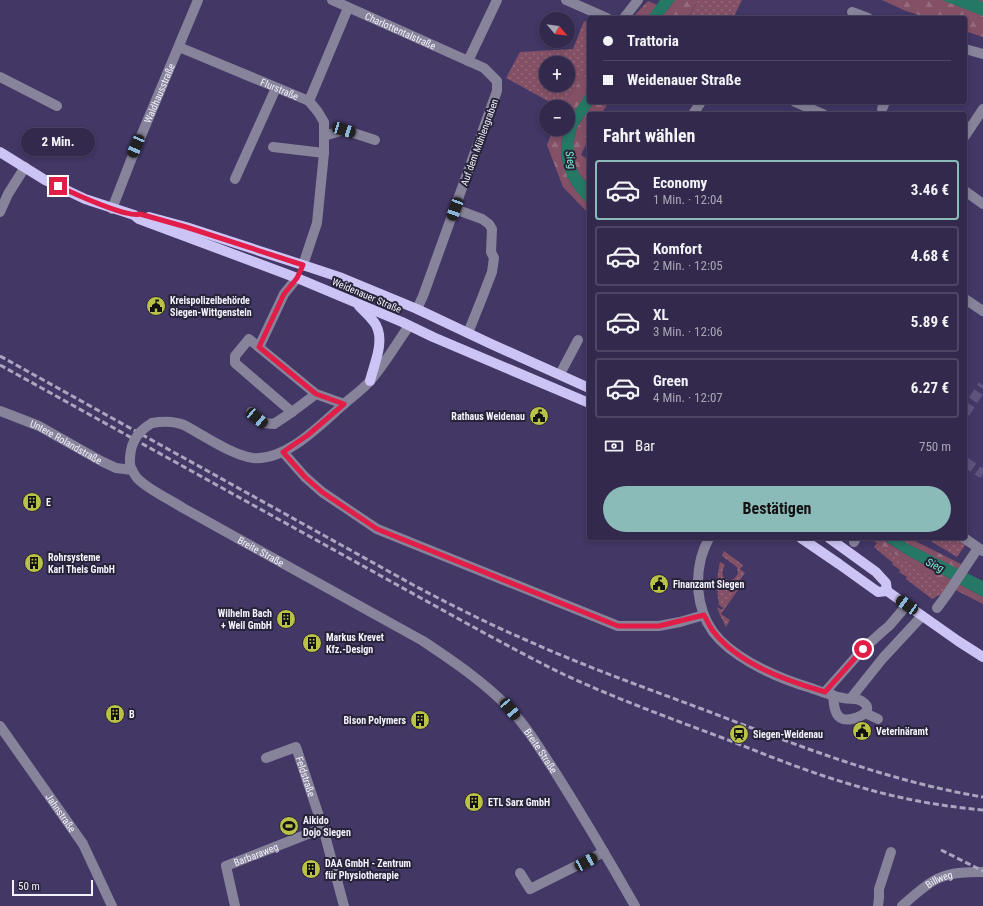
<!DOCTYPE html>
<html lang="de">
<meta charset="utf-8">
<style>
:root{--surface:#32294c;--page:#3d3556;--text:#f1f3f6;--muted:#a8a6b5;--line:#4d4564;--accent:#8bbbb9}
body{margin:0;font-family:"Roboto Condensed",sans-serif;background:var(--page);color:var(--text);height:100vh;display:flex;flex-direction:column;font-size:15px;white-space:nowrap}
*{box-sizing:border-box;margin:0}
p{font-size:13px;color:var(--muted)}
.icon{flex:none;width:22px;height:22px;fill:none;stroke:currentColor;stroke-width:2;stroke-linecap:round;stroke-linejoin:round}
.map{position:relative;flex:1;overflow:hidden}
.sheet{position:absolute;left:587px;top:112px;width:380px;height:428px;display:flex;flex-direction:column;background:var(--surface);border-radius:4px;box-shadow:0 2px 6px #0003,0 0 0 1px var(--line)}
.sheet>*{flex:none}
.hud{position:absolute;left:587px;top:16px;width:380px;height:88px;border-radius:4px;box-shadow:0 2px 6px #0003,0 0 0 1px var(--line);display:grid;align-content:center;height:88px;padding:0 16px;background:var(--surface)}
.needle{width:26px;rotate:119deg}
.buttons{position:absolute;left:539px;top:12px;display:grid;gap:8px}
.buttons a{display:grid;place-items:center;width:36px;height:36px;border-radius:50%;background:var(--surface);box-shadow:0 2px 6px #0003,0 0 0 1px var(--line);font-size:20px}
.scale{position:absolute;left:12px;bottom:10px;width:81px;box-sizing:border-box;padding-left:4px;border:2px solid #f4f2fe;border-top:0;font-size:11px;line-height:14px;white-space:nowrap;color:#f4f2fe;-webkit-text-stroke:3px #272338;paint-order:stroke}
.end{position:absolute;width:18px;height:18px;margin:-9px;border:5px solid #e11d48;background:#fff;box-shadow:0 0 0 2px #fff}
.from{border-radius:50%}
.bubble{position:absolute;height:28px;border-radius:14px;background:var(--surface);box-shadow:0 2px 6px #0003,0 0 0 1px var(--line);font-size:13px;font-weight:700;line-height:28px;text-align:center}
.car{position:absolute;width:12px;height:24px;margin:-12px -6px;border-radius:5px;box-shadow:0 0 3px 1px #0007;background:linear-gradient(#222 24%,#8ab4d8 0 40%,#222 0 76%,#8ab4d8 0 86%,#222 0)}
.hud b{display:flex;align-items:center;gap:14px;height:38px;font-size:15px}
.hud b+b{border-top:1px solid var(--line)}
.hud i{width:10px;height:10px;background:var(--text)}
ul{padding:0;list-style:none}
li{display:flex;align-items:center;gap:12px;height:60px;margin:0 8px 6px;padding:0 8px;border:2px solid var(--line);border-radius:4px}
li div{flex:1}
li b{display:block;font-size:15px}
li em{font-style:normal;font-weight:700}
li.current{border-color:var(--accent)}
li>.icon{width:36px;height:36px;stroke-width:1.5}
h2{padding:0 16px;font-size:18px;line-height:48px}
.pay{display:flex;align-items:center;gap:10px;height:44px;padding:0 16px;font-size:15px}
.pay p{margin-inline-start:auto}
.button{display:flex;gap:8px;margin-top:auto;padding:8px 16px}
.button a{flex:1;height:46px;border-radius:24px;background:var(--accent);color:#111;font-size:16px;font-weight:700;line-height:46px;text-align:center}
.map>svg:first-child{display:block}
</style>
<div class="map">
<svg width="983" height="906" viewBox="0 0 983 906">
<defs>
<pattern id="grass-dots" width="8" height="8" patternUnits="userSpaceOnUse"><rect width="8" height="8" fill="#845066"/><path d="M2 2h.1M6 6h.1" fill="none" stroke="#966a7d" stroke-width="1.8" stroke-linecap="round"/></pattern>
<pattern id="forest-firs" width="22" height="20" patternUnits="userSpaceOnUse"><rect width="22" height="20" fill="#845066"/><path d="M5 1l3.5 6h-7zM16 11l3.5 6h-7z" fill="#966a7d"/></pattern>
</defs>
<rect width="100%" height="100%" fill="#423765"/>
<g fill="url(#grass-dots)" fill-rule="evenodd">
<path d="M 698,0 L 742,0 L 733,18 L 692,18 L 689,17 Z"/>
<path d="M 584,21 L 589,23 L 589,67 L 562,107 L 559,107 L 506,78 L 520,52 L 573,49 ZM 546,63 L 568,63 L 568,85 L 546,85 Z"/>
<path d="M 930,538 L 956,538 L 966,544 L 957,557 L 929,540 Z"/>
<path d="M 877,543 L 938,581 L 950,587 L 947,591 L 932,599 L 906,579 L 907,577 L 899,572 L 900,570 L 892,564 L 893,563 L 874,547 Z"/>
<path d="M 724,551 L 743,565 L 740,569 L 745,573 L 735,587 L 738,590 L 721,614 L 730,620 L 726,627 L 720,615 L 717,607 L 722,610 L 723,608 L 718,604 L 719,603 C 716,589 717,575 720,562 L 725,565 C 716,580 733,586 738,573 L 737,567 L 722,556 Z"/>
</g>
<g fill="url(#forest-firs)">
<path d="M 675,0 L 698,0 L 689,16 L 692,18 L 661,18 Z"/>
<path d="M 882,0 L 983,0 L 983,37 L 965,31 L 965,18 L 928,18 L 906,11 Z"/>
<path d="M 648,1 L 657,5 L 647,18 L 632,18 Z"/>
<path d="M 589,67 L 589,90 L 568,121 L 568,107 L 562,107 Z"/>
<path d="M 594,102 L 609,102 L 601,114 L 589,114 L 589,138 L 581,155 L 589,160 L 589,185 L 579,174 L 573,159 L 573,144 L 577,127 Z"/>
<path d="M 553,129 L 565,129 C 557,151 562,169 574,188 C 578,194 584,199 589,205 L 589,214 L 563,187 L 547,145 Z"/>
<path d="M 869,538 L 880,538 L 907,555 L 983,597 L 983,604 L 938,581 Z"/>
<path d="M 898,538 L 909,538 L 963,565 L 960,571 L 908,544 Z"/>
</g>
<g fill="#257864">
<path d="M 660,0 L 675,0 L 661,18 L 647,18 Z"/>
<path d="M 942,0 L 978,0 L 983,2 L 983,16 Z"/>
<path d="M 589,90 L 589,102 L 594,102 L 577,127 L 573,144 L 573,159 L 579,174 L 589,185 L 589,205 C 584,200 578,194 574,188 C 562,169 557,151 565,129 L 568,129 L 568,120 Z"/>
<path d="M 881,538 L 898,538 L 908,544 L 983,581 L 983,597 L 907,555 Z"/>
</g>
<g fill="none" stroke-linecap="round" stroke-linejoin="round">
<g stroke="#5d537c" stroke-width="10" stroke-dasharray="10 5" stroke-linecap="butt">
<path d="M 965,413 L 983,385"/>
<path d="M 965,462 L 983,474"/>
</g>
<g stroke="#86839a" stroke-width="10">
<path id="s1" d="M 332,0 L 484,68 L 497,81 L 497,91 L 423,296 L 417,309"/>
<path d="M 566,0 L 607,18"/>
<path d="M 852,12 L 868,18"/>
<path d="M 624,18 L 638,0"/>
<path id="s2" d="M 179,47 L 309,101 L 348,8"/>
<path d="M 965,49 L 983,54"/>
<path d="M 468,61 L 497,0"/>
<path d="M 0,77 L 57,106"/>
<path d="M 795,102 L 823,114"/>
<path d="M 882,109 L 885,102"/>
<path d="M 693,114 L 701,102"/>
<path d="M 324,136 L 344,130 L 375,140"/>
<path d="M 965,136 L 983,109"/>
<path d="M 273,147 L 324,153"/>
<path d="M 235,179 L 276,88"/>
<path d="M 965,191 L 983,204"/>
<path id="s3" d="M 112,209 L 131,160 L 198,0"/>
<path d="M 455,209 L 482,219 L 489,224 L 492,229 L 491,252 L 494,258 L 492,272 L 482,298 L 468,333"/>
<path d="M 0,212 L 8,194 L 25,167"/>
<path d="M 303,265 L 317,223 L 324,153 L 324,122 L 318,112 L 309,101"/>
<path d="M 965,299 L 983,311"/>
<path d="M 259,347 L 284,294 L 297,278"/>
<path d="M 560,374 L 578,340"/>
<path d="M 316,394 L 292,412 L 235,363 L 235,356 L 249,339 L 316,394 L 344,404"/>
<path id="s4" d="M 0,411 L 21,419 L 39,426 L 101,461 L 116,468 L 132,470"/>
<path d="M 251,412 L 264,423 L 274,424 L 292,412"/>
<path d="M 152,423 C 163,421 174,421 184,425 C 203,435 232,455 253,458 C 286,461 320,425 343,405 C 352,397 362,390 370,381 C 385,364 396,344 409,326"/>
<path d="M 283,452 L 305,477 L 322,492 L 377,529 L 618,626 L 659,626 L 680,622 L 704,615"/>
<path id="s5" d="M 130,465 C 132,470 134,475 138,479 C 149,490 169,499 183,508 L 423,641 C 453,661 484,682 509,708 C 528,728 542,752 557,775 C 584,818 610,862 635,906"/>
<path d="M 709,538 C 706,544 703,551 701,558 C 694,586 699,619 720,640 C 743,663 781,679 811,688 C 822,692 832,696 843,698 C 850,700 856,697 863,702 C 877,712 852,722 843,719 C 834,716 834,704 833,695"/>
<path d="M 964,538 L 983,551"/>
<path d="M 854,542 L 856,538"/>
<path d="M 937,608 L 948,593 L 978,548"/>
<path d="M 825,692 L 863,649 L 883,631 L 889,626 L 907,605"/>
<path d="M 851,698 L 883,658 L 922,616"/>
<path d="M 865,713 L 878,719"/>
<path id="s6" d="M 0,726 L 83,844 L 112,906"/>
<path id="s7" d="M 266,758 L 296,747 L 323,828 L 344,906"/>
<path d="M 520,873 L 530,889 L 604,852"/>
<path id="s8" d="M 235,906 L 226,866 L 323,828"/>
<path d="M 878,906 L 879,898 L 879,889 L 891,852"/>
<path id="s9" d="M 902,906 C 912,897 927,883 939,878 C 953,872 969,872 983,872"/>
</g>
<g stroke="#ccc4f4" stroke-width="10">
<path d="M 0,152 L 45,180 L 85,199 L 134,215 L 139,219 L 297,278 L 402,322 L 433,337 L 589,403"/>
<path d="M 149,217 L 186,227 L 315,269 L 342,278 L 417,309 L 489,343 L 589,388"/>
<path d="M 359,306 C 365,312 372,318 376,325 C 385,342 374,364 370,381"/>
<path d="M 801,538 L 839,564 L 878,592 L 887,591 L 958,641 L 983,657"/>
<path d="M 829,538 L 876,572 L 886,583 L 887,591"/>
</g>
<g stroke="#aba5bf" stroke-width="3" stroke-dasharray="6 3" stroke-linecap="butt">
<path d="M 0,356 L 417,587 C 453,606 489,624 526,640 C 584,666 643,687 702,709 C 794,744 886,781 983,797"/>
<path d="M 0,365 L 466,623 C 499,641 532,659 565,675 C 619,700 675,720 731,741 C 771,757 811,773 853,785 C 895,798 939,806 983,810"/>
<path d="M 941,850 L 983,871"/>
</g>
<path stroke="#86839a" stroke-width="10" d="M 130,465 C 129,446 135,433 152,423"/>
</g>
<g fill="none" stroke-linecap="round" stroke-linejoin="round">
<path stroke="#e11d48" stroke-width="5" d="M 58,186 C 79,196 99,205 122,212 C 128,213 133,216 140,214 L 186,227 L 303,265 L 297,278 L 284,294 L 259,347 L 316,394 L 344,404 L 308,435 L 283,452 L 305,477 L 322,492 L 377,529 L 618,626 L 659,626 L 704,615 C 707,620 709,626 713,631 C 738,664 787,681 825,692 L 863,649"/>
</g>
<defs>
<g id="civic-disc" transform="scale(1)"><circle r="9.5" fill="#b9c146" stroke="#272338"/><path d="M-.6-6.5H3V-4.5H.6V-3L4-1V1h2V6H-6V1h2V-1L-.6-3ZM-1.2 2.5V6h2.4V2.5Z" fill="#111"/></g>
<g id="building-disc" transform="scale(1)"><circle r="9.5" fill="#b9c146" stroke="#272338"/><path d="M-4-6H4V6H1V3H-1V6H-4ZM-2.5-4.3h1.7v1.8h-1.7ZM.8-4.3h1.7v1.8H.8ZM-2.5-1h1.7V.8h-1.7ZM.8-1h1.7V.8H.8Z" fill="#111"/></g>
<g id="station-disc" transform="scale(1)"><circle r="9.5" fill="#b9c146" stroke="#272338"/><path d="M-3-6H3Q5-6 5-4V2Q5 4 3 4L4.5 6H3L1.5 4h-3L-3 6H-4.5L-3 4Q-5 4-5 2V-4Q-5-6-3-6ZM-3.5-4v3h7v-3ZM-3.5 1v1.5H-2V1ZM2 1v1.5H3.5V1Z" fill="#111"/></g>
<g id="stadium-disc" transform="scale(1)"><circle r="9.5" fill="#b9c146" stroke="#272338"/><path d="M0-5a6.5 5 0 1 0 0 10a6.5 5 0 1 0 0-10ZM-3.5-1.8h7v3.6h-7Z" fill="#111"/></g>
</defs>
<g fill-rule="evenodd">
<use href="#civic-disc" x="156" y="306"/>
<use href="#civic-disc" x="539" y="416"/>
<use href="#building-disc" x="32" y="502"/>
<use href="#building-disc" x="34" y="563"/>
<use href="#civic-disc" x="659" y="584"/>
<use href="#building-disc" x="286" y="619"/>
<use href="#building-disc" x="312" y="643"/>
<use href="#building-disc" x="115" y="714"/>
<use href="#building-disc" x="420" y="720"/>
<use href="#civic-disc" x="862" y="731"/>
<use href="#station-disc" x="739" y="734"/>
<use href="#building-disc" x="474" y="802"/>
<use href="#stadium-disc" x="289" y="826"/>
<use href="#building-disc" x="311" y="869"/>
</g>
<g text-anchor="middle" stroke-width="4" stroke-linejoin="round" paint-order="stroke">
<g font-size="10" fill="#f4f2fe" stroke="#272338">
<text dy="4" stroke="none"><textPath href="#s1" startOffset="75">Charlottentalstraße</textPath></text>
<text dy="4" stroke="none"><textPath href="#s2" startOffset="109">Flurstraße</textPath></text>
<text dy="4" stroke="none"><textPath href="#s3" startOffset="125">Waldhausstraße</textPath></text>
<text transform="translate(479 142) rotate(-70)" y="4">Auf dem Mühlengraben</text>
<text transform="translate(367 295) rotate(23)" y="4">Weidenauer Straße</text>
<text dy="4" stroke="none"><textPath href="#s4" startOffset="73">Untere Rolandstraße</textPath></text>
<text dy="4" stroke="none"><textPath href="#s5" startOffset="159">Breite Straße</textPath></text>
<text dy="4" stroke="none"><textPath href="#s5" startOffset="507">Breite Straße</textPath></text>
<text dy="4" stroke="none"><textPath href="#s7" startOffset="63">Feldstraße</textPath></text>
<text dy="4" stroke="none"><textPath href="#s6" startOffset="106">Jahnstraße</textPath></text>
<text dy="4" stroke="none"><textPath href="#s8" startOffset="73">Barbaraweg</textPath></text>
<text dy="4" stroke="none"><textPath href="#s9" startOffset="46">Billweg</textPath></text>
</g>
<g font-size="10" font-weight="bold" fill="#f4f2fe" stroke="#272338" text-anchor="start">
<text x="170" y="304">Kreispolizeibehörde<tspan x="170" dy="12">Siegen-Wittgenstein</tspan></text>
<text x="525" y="420" text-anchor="end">Rathaus Weidenau</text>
<text x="46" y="506">E</text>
<text x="48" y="561">Rohrsysteme<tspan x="48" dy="12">Karl Theis GmbH</tspan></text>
<text x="673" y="588">Finanzamt Siegen</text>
<text x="272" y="617" text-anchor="end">Wilhelm Bach<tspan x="272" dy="12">+ Weil GmbH</tspan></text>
<text x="326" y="641">Markus Krevet<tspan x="326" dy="12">Kfz.-Design</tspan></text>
<text x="129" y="718">B</text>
<text x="406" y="724" text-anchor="end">Bison Polymers</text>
<text x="876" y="735">Veterinäramt</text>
<text x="753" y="738">Siegen-Weidenau</text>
<text x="488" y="806">ETL Sarx GmbH</text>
<text x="303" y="824">Aikido<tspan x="303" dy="12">Dojo Siegen</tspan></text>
<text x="325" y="867">DAA GmbH - Zentrum<tspan x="325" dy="12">für Physiotherapie</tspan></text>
</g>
<g font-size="11" font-style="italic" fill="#7df1d0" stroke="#272338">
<text transform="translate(571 160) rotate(79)" y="4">Sieg</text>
<text transform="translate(935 565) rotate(26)" y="4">Sieg</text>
</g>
</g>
</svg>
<div class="buttons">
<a><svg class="needle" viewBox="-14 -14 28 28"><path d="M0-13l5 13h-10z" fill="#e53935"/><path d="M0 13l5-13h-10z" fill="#a8a6b5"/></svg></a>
<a>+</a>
<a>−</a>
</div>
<div class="scale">50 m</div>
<i class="end from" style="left:863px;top:649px"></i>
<i class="end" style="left:58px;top:186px"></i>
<div class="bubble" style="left:21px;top:128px;width:74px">2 Min.</div>
<i class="car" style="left:344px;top:130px;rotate:107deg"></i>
<i class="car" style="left:136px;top:146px;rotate:203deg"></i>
<i class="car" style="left:455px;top:209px;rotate:200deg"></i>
<i class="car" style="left:257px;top:418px;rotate:130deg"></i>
<i class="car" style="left:907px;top:605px;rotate:305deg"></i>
<i class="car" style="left:510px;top:709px;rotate:140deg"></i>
<i class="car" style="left:586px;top:862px;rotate:62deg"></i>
<div class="hud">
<b><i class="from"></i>Trattoria</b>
<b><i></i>Weidenauer Straße</b>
</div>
<section class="sheet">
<h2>Fahrt wählen</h2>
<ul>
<li class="current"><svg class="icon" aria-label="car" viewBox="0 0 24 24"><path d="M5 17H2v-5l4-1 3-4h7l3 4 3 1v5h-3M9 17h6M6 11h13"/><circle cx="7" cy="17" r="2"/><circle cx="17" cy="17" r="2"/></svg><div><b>Economy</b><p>1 Min. · 12:04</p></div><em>3.46 €</em></li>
<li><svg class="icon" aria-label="car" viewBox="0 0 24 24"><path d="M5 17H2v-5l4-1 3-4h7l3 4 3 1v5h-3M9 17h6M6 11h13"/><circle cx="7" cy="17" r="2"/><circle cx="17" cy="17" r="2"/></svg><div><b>Komfort</b><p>2 Min. · 12:05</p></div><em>4.68 €</em></li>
<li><svg class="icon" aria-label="car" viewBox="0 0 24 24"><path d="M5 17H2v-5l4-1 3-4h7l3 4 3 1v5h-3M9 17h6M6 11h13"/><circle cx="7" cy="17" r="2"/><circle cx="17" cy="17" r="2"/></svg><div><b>XL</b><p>3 Min. · 12:06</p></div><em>5.89 €</em></li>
<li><svg class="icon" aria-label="car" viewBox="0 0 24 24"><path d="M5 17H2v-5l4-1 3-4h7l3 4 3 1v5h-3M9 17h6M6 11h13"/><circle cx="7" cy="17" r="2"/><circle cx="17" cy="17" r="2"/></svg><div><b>Green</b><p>4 Min. · 12:07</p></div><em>6.27 €</em></li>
</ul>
<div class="pay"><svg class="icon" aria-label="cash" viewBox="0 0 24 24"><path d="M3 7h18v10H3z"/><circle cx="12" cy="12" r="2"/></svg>Bar<p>750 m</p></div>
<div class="button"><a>Bestätigen</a></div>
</section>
</div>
